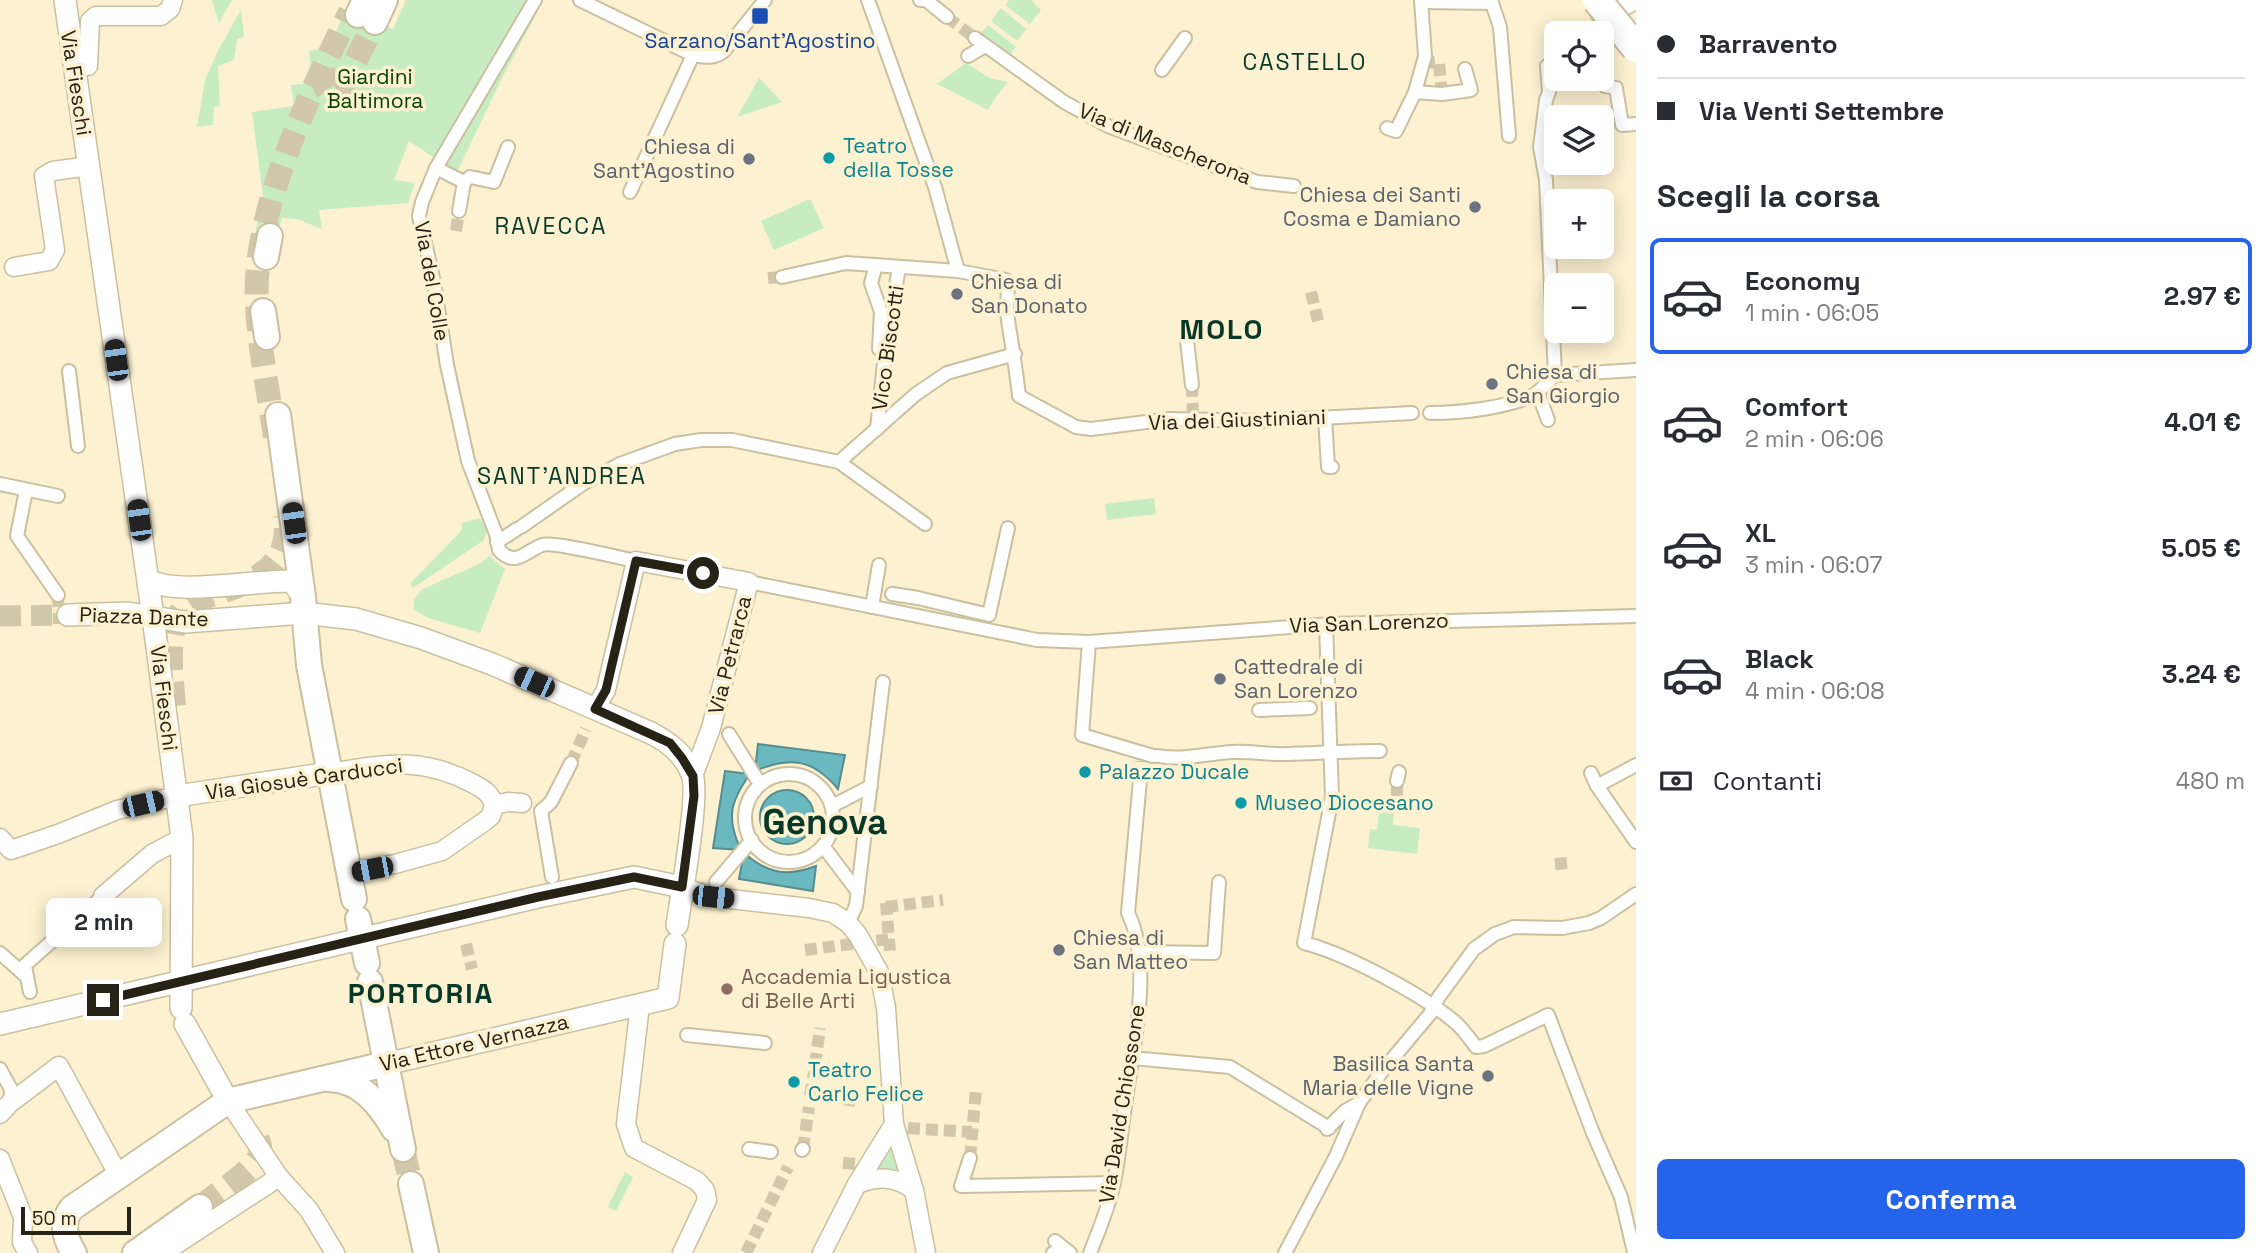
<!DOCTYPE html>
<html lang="it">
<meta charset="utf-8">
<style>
:root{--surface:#fff;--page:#f7f7f7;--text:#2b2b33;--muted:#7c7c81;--line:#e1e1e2;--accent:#2563eb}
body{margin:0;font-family:"Space Grotesk",sans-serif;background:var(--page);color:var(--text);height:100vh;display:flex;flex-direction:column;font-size:26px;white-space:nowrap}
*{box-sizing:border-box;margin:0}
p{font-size:23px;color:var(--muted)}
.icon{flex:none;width:38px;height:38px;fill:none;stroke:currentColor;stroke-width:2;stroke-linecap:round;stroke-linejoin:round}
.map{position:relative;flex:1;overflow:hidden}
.drawer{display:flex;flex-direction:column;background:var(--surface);width:630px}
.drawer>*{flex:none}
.guide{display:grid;align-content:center;height:154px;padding:0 21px;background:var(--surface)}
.buttons{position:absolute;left:1544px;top:21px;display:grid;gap:14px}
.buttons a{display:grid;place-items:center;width:70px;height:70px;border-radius:10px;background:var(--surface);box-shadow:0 4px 18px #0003;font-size:35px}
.scale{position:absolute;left:21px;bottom:18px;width:110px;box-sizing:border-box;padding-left:7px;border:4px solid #262216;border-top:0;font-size:19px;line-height:24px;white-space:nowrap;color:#262216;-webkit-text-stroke:5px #fcf1d0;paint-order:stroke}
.end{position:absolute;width:32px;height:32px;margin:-16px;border:9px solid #262216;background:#fff;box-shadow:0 0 0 4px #fff}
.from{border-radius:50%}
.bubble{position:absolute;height:49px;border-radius:10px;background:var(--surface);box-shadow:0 4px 18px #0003;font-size:23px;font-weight:700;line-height:49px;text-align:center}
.car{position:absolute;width:21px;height:42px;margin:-21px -10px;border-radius:9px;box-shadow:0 0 5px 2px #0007;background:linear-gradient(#222 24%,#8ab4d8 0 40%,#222 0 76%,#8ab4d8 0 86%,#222 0)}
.guide b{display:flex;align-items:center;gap:24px;height:66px;font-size:26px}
.guide b+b{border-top:2px solid var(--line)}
.guide i{width:18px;height:18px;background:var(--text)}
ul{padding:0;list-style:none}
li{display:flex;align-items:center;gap:21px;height:116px;margin:0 14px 10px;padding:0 7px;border:4px solid transparent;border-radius:10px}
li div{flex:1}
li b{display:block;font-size:26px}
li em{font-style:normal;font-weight:700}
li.selected{border-color:var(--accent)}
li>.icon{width:63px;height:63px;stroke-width:1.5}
h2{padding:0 21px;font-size:32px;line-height:84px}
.pay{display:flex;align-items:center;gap:18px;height:77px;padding:0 21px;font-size:26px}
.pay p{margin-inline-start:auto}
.action{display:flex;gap:14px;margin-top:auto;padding:14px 21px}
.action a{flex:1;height:80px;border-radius:10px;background:var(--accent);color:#fff;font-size:28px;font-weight:700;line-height:80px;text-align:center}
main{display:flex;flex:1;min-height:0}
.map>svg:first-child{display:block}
</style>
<main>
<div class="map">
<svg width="1636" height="1253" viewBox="0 0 1636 1253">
<rect width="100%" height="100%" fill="#fcf1d0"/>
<g fill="#c7ecc2">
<path d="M 212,0 L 232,0 L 219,23 Z"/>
<path d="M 406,0 L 529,0 L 436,159 L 409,141 L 394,180 L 415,183 L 408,203 L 319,210 L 322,229 L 297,219 L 282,218 L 277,236 L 255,234 L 263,196 L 252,112 L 294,106 L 291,85 L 312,83 L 309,51 L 330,47 L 345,10 L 393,29 Z"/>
<path d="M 1009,0 L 1031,0 L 1041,10 L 1030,24 L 1005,5 Z"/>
<path d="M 1001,8 L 1026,29 L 1017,41 L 991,21 Z"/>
<path d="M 241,10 L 244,37 L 237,39 L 234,60 L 218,66 L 220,106 L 214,107 L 213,125 L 197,127 L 205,80 L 219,49 Z"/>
<path d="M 534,11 L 537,13 L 502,78 L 456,174 L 444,166 Z"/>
<path d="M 988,25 L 1016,47 L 1008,57 L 979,35 Z"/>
<path d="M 966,63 L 990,78 L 1008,82 L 995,98 L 988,110 L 937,84 Z"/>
<path d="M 759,78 L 782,102 L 737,117 Z"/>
<path d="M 810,199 L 824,228 L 774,250 L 761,221 Z"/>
<path d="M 1154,498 L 1156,514 L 1107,520 L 1105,504 Z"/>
<path d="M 480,518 L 487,531 L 484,540 L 413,588 L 410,584 L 462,530 L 462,523 Z"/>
<path d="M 489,556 L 505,569 L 480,633 L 428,618 L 414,610 L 414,600 L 421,590 L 481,563 Z"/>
<path d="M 1379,812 L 1394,813 L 1393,825 L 1420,828 L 1417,854 L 1368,848 L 1370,829 L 1377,830 Z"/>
<path d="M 891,1142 L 902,1177 L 874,1173 Z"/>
<path d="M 625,1172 L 633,1177 L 616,1211 L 608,1207 Z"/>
</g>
<g fill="#6ab9c1" stroke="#568c8e" stroke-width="2">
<path d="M 758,744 L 845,755 L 838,789 C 813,759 790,756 755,771 Z"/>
<path d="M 725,771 L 750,774 C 730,802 726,818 741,850 L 713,848 Z"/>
<circle cx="787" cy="817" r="27"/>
<path d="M 744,853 C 768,874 787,877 816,866 L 813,891 L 739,879 Z"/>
</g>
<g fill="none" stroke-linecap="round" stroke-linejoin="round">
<g stroke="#d1c8ab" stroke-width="12" stroke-dasharray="12 6" stroke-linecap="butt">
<path d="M 947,17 L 975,38"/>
<path d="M 1423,63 L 1439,62 L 1442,94"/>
<path d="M 456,231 L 459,211"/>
<path d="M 768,278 L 782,277"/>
<path d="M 1311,292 L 1318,321"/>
<path d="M 1192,385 L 1193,419"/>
<path d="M 58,595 L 59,624"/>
<path d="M 571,763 L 586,729"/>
<path d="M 1140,780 L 1141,761"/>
<path d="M 1397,796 L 1397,781"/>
<path d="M 1555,864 L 1568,863"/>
<path d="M 886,903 L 890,952"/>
<path d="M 886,907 L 943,900"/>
<path d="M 466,944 L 472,969"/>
<path d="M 805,950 L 889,939"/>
<path d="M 815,1065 L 820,1028"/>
<path d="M 808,1094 L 856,1101"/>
<path d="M 810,1096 L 814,1072"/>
<path d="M 890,1127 L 972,1132"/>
<path d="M 803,1149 L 809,1107"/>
<path d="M 970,1158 L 976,1089"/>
<path d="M 843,1163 L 873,1165"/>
<path d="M 746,1253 L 788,1167"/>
</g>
<path stroke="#d1c8ab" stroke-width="21" stroke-dasharray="21 10" stroke-linecap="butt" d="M 0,616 L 68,615"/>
<g stroke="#d1c8ab" stroke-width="24" stroke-dasharray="24 12" stroke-linecap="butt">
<path d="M 323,67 C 322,83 326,106 344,84 L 375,22"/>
<path d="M 275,437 C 269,393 259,349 257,305 C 251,213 310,93 350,12"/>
<path d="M 174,706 C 172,680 166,638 179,615 C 188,602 201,598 215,594 C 258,580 292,566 285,515"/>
<path d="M 403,1149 L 411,1184"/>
<path d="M 200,1207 C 212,1198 254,1169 259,1157 C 263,1148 258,1139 253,1131"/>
</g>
<g stroke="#cac0a0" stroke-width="16">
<g id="pedestrian">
<path d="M 535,0 L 436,168 L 422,202 L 419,216 L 434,282 L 447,365 L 468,461 L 496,534 L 499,550 C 515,568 526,551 542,545 C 552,541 620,558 636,561"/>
<path d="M 580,0 L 693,55 C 705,57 714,59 724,51 L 765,0"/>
<path d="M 868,0 L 935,187 L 958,271"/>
<path d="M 920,0 L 926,0 L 947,17"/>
<path d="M 1422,2 L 1492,3 L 1491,0"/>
<path d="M 1492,3 L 1500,27 L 1509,136"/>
<path d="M 975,38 L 1064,102 L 1108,126 L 1257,182 L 1294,186"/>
<path d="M 968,56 L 985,46"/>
<path d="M 1162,70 L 1185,38"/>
<path d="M 1601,79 L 1605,86 L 1616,88 L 1622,125 L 1636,124"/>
<path d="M 1415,92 L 1442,94 L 1471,90 L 1465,69"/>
<path d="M 1387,128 L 1396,131 L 1398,127 L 1415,92 L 1425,56 L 1421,0"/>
<path d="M 436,168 L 464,182"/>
<path d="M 464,182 L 470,177 L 494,182 L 508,147"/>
<path d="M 630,192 L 693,55"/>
<path d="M 459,211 L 464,182"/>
<path d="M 876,265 L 871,283 L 881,312 L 879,349"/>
<path d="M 782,277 L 846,263 L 958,271 L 1006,280 C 1010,290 1006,302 1007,313 C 1011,341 1016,368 1019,396 L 1076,427 L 1091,429 L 1170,419 L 1263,421 L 1412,413"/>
<path d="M 1186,332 L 1192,385"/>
<path d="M 69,371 L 78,446"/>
<path d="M 1555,375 L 1546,180 L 1540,147 L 1546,100 L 1549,92 L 1547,66 L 1556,64"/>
<path d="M 1555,375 L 1636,370"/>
<path d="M 1538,393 L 1548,420"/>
<path d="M 1430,413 C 1460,413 1508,408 1535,394 C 1542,390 1548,380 1555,375"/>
<path d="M 1325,417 L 1328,467 L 1332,467"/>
<path d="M 877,429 L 885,354 L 899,267"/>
<path d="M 839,462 L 916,394 L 947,373 L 1015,354"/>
<path d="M 0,484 L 58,496"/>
<path d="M 26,490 L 17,536 L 58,595"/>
<path d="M 521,527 L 584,483 L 620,464 L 675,444 L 701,440 L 732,440 L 839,462 L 925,524"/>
<path d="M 497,542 L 517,529"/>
<path d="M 749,582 L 1037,640 L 1089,642 L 1332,624 L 1636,616"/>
<path d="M 892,594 L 918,598 L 989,615 L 1008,528"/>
<path d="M 872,607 L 879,565"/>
<path d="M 1326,624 L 1332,797 L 1304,943 C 1347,954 1421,994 1455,1022 C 1463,1029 1470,1039 1476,1047 L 1484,1046 L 1548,1015 L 1593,1133 L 1621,1197 L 1634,1252"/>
<path d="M 1089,642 L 1082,735 L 1153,756"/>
<path d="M 1259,710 L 1310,708"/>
<path d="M 729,734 L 760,784"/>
<path d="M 1158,756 C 1182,761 1208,753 1233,752 C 1251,751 1270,755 1288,754 C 1319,753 1349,751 1380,751"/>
<path d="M 1591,773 L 1597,786 L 1636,842"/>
<circle cx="789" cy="818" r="44"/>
<path d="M 1397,781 L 1399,772"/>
<path d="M 1597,786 L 1636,765"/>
<path d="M 832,806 L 871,786"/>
<path d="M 823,846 L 858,892"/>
<path d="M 552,877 L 541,811 L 551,802 L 571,763"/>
<path d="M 716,882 L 752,840"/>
<path d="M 848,923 L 856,906 L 883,682"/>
<path d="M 1138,952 L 1214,953 L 1219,882"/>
<path d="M 0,953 L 27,977 L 30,992"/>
<path d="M 27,977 L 25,965 L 103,896"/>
<path d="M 687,1035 L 765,1043"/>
<path d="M 1132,1058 L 1230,1067 L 1329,1128"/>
<path d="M 0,1069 L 11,1089 L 10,1103"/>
<path d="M 1327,1129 L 1345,1111 L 1359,1103 L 1383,1070 L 1430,1014 L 1438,998 L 1474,949 L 1495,934 L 1514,927 L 1562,928 L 1589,923 L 1601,918 L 1636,894"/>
<path d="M 749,1149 L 771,1152"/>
<path d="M 802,1150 L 803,1149"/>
<path d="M 970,1158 L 961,1186 L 1114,1183"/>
<path d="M 1055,1241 L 1070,1253"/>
<path d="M 1053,1253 L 1055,1253"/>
<path d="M 1090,1253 C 1099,1230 1109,1207 1114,1182 C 1120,1153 1122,1122 1127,1092 C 1135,1040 1152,961 1128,913 L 1140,780"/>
<path d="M 1285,1253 L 1336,1156 L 1359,1103"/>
</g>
</g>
<g stroke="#cac0a0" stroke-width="21">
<g id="minor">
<path d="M 1600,14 L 1606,15 L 1636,0"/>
<path d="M 88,66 L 90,21 L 96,16 L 161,16 L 170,9 L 173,0"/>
<path d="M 14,267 L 49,261 L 55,250 L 44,176 L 53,171 L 89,166"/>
<path d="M 595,709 L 606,690 L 636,561 L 749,582 L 711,728 L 693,776"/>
<path d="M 330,773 C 385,764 420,756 472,783 C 483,789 491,793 494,805"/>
<path d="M 494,805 L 508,802 L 522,803"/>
<path d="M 0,838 L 11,850 L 58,834 L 117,810 L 177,796"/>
<path d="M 349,873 L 395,864 L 442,851 L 485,821 L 491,816 L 494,805"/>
<path d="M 682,887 L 713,897 L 809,908 L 833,913 L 848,923 L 858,935 L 879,972 L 886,1008 L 894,1124 L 914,1190 L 926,1253"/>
<path d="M 103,896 L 152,854 L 182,838"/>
<path d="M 640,1005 L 626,1124 L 634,1148 L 697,1181 L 705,1190 L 707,1200 L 682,1253"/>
<path d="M 228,1101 L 279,1177 L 309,1210 L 335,1253"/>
<path d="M 0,1114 L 10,1103 L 59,1066 L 119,1176"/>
<path d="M 0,1159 L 23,1217 L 22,1242 L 28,1253"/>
<path d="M 857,1184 C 879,1176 895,1176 914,1190"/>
<path d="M 163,1253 L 279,1177"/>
<path d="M 822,1253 L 857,1184 L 894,1124"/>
</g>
</g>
<g stroke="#cac0a0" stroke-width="24">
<g id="tertiary">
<path d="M 65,0 L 153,617 L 182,838 L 181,1008"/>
<path d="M 148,580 C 178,596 254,580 292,581 L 303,597"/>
<path d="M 68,615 L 128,613 L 185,622 L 304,613 L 356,619 L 421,638 L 492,664 L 651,733 C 670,743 684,754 692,774 C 700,795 681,897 677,925"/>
<path d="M 177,796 L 330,773"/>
<path d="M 0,1024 L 538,897 L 634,877 L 682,887"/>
<path d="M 185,1024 L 228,1101"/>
<path d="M 386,1064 L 668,998 L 675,944"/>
</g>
</g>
<g stroke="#cac0a0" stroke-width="28">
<g id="secondary">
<path d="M 358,15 L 365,0"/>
<path d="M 375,22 L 385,0"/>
<path d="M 266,257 L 270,236"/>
<path d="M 263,311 L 267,337"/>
<path d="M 278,415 L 303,597 L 309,665 L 354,899"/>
<path d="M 358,919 L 367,963"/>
<path d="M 370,982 L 403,1149"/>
<path d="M 329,1079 C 361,1080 379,1104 394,1129"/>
<path d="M 411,1184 L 426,1253"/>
<path d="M 74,1253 C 65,1239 60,1222 72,1208 L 228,1101 L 386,1064"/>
<path d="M 135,1253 L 200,1207"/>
</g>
</g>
<use href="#pedestrian" stroke="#fff" stroke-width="12"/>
<use href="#minor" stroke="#fff" stroke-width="18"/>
<use href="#tertiary" stroke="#fff" stroke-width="21"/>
<use href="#secondary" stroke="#fff" stroke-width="24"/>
<g stroke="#cac0a0" stroke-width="32" stroke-linecap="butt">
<path id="trunk-bridge" d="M 1597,0 L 1636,48"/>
</g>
<use href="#trunk-bridge" stroke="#fff" stroke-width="28"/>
</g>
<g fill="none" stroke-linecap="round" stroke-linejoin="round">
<path stroke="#262216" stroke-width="9" d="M 103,1000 L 538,897 L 634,877 L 682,887 L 694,796 L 693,776 L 682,758 L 670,743 L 595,709 L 606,690 L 636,561 L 703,573"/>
</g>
<rect fill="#1a4fb4" stroke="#fcf1d0" stroke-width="2.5" x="751" y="7" width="18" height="18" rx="3.5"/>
<g fill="#0f9aa8" stroke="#fcf1d0" stroke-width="2.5">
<circle cx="829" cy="158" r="7"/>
<circle cx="1085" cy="772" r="7"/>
<circle cx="1241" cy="803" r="7"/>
<circle cx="794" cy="1082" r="7"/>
</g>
<g fill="#6b7280" stroke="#fcf1d0" stroke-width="2.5">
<circle cx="749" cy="159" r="7"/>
<circle cx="1475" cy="207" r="7"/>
<circle cx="957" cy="294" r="7"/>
<circle cx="1492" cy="384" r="7"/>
<circle cx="1220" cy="679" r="7"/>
<circle cx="1059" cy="950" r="7"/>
<circle cx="1488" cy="1076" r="7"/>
</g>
<circle fill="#8d6e63" stroke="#fcf1d0" stroke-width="2.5" cx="727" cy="989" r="7"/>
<g text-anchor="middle" stroke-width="7" stroke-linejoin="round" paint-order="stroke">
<g font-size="21" fill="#164399" stroke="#fcf1d0">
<text x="760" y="48">Sarzano/Sant'Agostino</text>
</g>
<g font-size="21" fill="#064303" stroke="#fcf1d0">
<text x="375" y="84">Giardini<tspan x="375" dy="24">Baltimora</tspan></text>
</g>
<g font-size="21" fill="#262216" stroke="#fcf1d0">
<text transform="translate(76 83) rotate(81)" y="7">Via Fieschi</text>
<text transform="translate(1165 144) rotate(22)" y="7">Via di Mascherona</text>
<text transform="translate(432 281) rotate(80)" y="7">Via del Colle</text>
<text transform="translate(888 348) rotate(-82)" y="7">Vico Biscotti</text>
<text transform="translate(1237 420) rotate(-2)" y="7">Via dei Giustiniani</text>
<text transform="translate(144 617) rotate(2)" y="7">Piazza Dante</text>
<text transform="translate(1369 623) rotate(-2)" y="7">Via San Lorenzo</text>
<text transform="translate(730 655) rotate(-76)" y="7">Via Petrarca</text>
<text transform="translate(164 698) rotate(83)" y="7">Via Fieschi</text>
<text transform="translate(304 779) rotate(-8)" y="7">Via Giosuè Carducci</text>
<text transform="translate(474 1043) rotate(-13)" y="7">Via Ettore Vernazza</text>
<text transform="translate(1122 1104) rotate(-81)" y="7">Via David Chiossone</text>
</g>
<g font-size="21" fill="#0d838f" stroke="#fcf1d0" text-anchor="start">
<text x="843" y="153">Teatro<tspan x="843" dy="24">della Tosse</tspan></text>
<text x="1099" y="779">Palazzo Ducale</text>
<text x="1255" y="810">Museo Diocesano</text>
<text x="808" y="1077">Teatro<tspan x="808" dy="24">Carlo Felice</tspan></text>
</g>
<g font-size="21" fill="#5b616d" stroke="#fcf1d0" text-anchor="start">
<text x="735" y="154" text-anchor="end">Chiesa di<tspan x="735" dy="24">Sant'Agostino</tspan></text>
<text x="1461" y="202" text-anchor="end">Chiesa dei Santi<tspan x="1461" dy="24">Cosma e Damiano</tspan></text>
<text x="971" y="289">Chiesa di<tspan x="971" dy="24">San Donato</tspan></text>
<text x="1506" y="379">Chiesa di<tspan x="1506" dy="24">San Giorgio</tspan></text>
<text x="1234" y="674">Cattedrale di<tspan x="1234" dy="24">San Lorenzo</tspan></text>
<text x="1073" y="945">Chiesa di<tspan x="1073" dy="24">San Matteo</tspan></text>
<text x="1474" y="1071" text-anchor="end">Basilica Santa<tspan x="1474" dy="24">Maria delle Vigne</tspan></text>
</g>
<g font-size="21" fill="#785e54" stroke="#fcf1d0" text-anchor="start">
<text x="741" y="984">Accademia Ligustica<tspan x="741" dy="24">di Belle Arti</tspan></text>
</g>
<g font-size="23" letter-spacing="2" fill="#083928" stroke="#fcf1d0">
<text x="1305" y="70">CASTELLO</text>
<text x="551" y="234">RAVECCA</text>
<text x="562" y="484">SANT'ANDREA</text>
</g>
<g font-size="28" font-weight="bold" letter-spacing="2" fill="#083928" stroke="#fcf1d0">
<text x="1222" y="339">MOLO</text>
<text x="421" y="1003">PORTORIA</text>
</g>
<g font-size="35" font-weight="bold" fill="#083928" stroke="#fcf1d0">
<text x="825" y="834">Genova</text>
</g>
</g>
</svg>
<div class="buttons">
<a><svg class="icon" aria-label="locate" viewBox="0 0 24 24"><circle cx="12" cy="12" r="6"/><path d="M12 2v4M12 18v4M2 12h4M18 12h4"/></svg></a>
<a><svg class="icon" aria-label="layers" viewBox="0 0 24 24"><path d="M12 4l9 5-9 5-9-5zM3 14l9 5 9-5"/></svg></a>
<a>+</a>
<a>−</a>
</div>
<div class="scale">50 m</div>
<i class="end from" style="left:703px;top:573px"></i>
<i class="end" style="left:103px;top:1000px"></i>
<div class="bubble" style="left:46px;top:898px;width:116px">2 min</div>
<i class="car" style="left:116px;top:360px;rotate:352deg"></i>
<i class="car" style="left:139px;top:520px;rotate:352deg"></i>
<i class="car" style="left:294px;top:523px;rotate:352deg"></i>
<i class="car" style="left:534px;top:682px;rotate:294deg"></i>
<i class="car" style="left:143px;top:804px;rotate:77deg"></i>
<i class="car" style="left:372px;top:869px;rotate:259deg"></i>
<i class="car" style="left:713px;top:897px;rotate:96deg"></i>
</div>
<section class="drawer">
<div class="guide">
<b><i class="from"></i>Barravento</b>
<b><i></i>Via Venti Settembre</b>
</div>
<h2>Scegli la corsa</h2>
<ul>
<li class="selected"><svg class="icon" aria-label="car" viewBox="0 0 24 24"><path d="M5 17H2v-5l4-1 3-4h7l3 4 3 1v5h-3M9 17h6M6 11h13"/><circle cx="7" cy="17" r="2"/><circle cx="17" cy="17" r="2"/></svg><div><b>Economy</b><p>1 min · 06:05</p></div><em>2.97 €</em></li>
<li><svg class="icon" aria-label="car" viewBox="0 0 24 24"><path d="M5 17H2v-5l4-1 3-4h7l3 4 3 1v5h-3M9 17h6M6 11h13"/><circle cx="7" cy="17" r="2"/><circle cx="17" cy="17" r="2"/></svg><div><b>Comfort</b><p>2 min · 06:06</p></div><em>4.01 €</em></li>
<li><svg class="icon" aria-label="car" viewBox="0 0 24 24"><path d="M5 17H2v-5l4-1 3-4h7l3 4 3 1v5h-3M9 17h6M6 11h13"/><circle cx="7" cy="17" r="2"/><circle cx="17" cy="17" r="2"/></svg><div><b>XL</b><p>3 min · 06:07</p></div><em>5.05 €</em></li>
<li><svg class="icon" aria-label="car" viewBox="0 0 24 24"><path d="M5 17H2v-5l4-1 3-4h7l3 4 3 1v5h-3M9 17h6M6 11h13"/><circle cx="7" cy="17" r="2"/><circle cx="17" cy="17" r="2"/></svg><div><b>Black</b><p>4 min · 06:08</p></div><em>3.24 €</em></li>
</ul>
<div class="pay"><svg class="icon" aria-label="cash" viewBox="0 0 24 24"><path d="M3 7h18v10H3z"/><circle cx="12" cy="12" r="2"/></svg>Contanti<p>480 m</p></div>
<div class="action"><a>Conferma</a></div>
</section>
</main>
